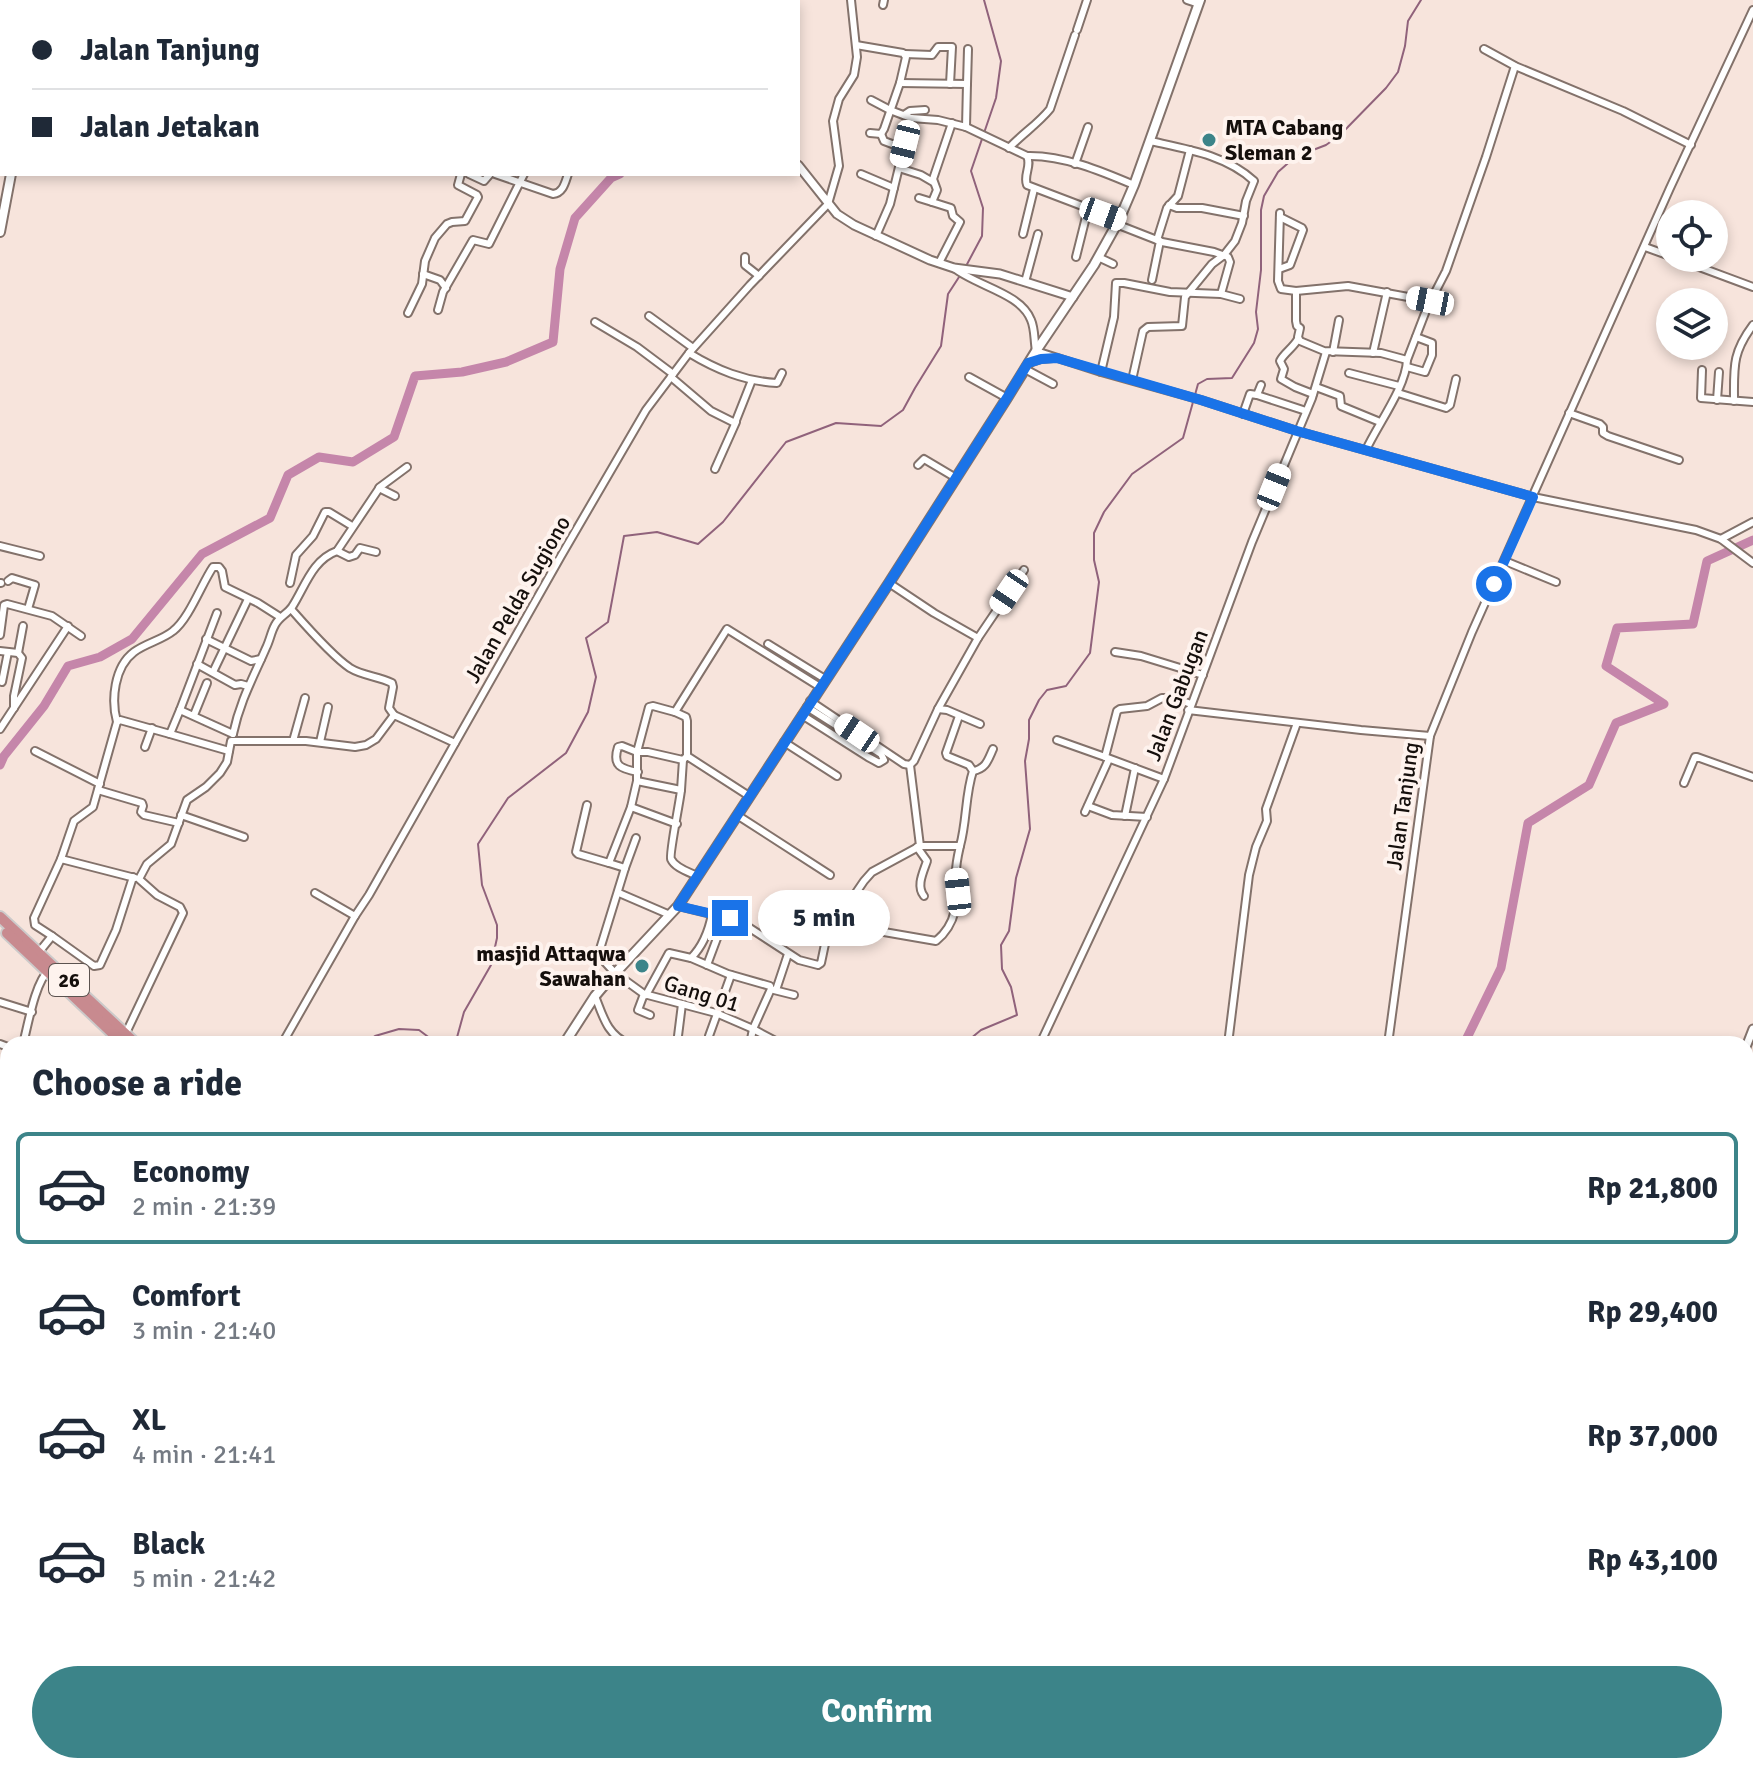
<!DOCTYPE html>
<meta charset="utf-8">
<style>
:root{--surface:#fff;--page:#f6f6f7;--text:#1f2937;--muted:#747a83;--line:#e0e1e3;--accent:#3c8489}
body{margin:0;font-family:Signika,sans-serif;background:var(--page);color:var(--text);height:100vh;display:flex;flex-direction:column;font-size:30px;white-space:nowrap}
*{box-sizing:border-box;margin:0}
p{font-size:26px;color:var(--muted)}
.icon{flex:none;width:44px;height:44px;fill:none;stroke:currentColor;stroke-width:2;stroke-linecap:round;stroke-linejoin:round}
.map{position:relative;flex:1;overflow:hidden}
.side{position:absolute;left:0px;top:1036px;width:1754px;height:738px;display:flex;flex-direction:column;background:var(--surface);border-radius:24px 24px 0 0;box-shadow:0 4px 12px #0003}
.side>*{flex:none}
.banner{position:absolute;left:0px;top:0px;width:800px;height:176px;box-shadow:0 4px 12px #0003;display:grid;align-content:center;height:176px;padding:0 32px;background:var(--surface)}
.fabs{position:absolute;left:1656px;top:200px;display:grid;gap:16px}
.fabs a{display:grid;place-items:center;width:72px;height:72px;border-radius:50%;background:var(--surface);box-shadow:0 4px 12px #0003;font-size:40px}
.end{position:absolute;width:36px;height:36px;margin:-18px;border:10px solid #1a73e8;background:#fff;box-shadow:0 0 0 4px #fff}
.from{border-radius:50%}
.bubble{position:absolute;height:56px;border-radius:28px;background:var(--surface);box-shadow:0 4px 12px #0003;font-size:26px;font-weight:800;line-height:56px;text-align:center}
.car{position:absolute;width:24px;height:48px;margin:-24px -12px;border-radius:10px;box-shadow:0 0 6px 2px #0007;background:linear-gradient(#fff 24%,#345 0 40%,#fff 0 76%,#345 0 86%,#fff 0)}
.banner b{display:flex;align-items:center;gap:28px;height:76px;font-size:30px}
.banner b+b{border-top:2px solid var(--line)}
.banner i{width:20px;height:20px;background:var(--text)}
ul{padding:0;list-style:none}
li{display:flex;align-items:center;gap:24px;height:112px;margin:0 16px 12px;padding:0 16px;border:4px solid transparent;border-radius:12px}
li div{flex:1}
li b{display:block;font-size:30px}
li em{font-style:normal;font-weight:800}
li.current{border-color:var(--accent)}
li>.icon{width:72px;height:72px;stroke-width:1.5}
h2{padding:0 32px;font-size:36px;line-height:96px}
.cta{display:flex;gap:16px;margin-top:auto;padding:16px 32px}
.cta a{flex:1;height:92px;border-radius:48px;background:var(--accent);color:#fff;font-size:32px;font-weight:800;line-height:92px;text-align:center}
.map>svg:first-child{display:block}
</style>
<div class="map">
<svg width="1753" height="1773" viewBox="0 0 1753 1773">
<rect width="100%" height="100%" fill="#f7e4dc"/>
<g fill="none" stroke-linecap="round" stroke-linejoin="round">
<g stroke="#90627b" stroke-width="2">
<path d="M 984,0 L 1001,61 L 996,98 L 984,133"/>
<path d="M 965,268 L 982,236 L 983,208 L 971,171 L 982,139"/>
<path d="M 362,1044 L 375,1036 L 399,1029 L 419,1030 L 435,1042 L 456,1041 L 464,1012 L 491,965 L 497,938 L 497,925 L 482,885 L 478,844 L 508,798 L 566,753 L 588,712 L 596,677 L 586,638 L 608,622 L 624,536 L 657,532 L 698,544 L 723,522 L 786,442 L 836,423 L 881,426 L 903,410 L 915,388 L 941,346 L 948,294 L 961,274"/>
<path d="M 964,1044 L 981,1030 L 1017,1015 L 1011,987 L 1002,969 L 1001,945 L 1009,931 L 1016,878 L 1030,829 L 1025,761 L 1029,739 L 1029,720 L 1039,700 L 1047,690 L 1066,686 L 1090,653 L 1099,582 L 1094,560 L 1094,533 L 1104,512 L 1132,474 L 1183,438 L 1198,384 L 1207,379 L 1232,378 L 1254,343 L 1258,329 L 1256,312 L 1261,270 L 1261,210 L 1264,196 L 1278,172 L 1295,157 L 1326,145 L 1340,135 L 1386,88 L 1398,72 L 1405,46 L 1408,21 L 1421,0"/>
<path d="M 0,1251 L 8,1245"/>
<path d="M 0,1369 L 8,1362"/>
<path d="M 0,1465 L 8,1454"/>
<path d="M 791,1766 L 791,1773"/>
<path d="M 24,1773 L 28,1766"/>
<path d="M 86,1773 L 86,1766"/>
</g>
<g stroke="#c586aa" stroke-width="9">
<path d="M 741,2 L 741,0"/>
<path d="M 0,765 L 4,756 L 44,706 L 68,666 L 100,657 L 132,639 L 202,554 L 270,518 L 288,475 L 319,457 L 353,462 L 394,437 L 415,376 L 462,372 L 506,362 L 553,342 L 560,269 L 575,218 L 611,178 L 620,174"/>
<path d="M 1464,1044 L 1501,968 L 1528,823 L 1589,785 L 1616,723 L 1664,704 L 1606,666 L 1617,628 L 1693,624 L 1707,561 L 1753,540"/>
<path d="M 1217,1773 L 1241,1766"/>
</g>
<g stroke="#83726b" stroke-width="10">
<g id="minor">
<path d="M 125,0 L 128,2"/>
<path d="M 1187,0 L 1199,4"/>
<path d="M 208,1 L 210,2"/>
<path d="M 145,2 L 147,0"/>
<path d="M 164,2 L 165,0"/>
<path d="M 269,2 L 270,0"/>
<path d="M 622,2 L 623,0"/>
<path d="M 883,5 L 884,0"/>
<path d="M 1077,30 L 1087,0"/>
<path d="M 856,45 L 903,53 L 906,57 L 900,83 L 884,129 L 881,134 L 870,133"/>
<path d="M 1484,49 L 1515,66 L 1623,111 L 1691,145"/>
<path d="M 905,54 L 932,55 L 938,47 L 952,47 L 950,84"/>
<path d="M 900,83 L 967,84 L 968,49"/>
<path d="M 871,100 L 890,110 L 911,118 L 890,204 L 876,236"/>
<path d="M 904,115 L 910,111 L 925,110"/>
<path d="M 911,118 L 938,120 L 966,127 L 1027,156 C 1032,166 1023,175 1027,185 L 1119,220"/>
<path d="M 966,127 L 967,84"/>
<path d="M 881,134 L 884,141 L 892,144 L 905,144"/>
<path d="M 1009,148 C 1022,134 1038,124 1050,109 L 1075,35"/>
<path d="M 1027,156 C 1063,155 1101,171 1134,185"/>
<path d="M 1075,164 L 1088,127"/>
<path d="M 899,168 L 921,175 L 933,182"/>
<path d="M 469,174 L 484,181 L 490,174"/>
<path d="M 495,174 L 553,194 C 563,193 565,183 568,174"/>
<path d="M 861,174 L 894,188"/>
<path d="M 919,198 L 932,202 L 937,190 L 933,179 L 952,123"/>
<path d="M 932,202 L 951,208 L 953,216 L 960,222 L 939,263"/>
<path d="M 1169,205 L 1177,208 L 1202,208 L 1244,216"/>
<path d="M 1280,213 L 1278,281 L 1281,289 L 1296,291 L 1348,286 L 1430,301"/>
<path d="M 1116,224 L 1162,242 L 1214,252 L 1228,257 L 1230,262 L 1221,294"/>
<path d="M 1023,234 L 1034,189"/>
<path d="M 1157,240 L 1167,208 L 1178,196 L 1190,150"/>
<path d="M 1645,247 L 1670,256"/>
<path d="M 745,257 L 745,265 L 759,276"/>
<path d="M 1076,257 L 1088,209"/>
<path d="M 1098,257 L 1113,264"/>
<path d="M 1675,258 L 1753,287"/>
<path d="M 954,268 C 976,286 1021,293 1031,320 C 1035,329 1034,340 1036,351 L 1101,372 L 1201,400 L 1297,431 L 1533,497 L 1696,530 L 1721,539 L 1753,563"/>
<path d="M 1279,269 L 1290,265 L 1303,230 L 1302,228 L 1280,217"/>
<path d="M 423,274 L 440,280 L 446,288"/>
<path d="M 1152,280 L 1160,241"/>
<path d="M 1025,282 L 1038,234"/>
<path d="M 1296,291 L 1296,321 L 1297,326 L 1300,328 L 1298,337 L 1300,341 L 1324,351 L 1381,353 L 1407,360"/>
<path d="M 438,310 L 443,292 L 473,240 L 489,244 L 524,174"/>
<path d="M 408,313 L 422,284 L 425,261 L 435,238 L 447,224 L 452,222 L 465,221 L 478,197 L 477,195 L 458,185 L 461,174"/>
<path d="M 649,316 L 693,348"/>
<path d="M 595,322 L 637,347 L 673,374"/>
<path d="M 1298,339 C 1293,348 1284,353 1280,361 L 1284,369 L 1281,379 L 1295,387 L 1313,394"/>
<path d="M 1333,352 L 1339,320"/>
<path d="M 689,353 C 717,370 744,381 777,383 L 782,373"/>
<path d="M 1373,353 L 1387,292"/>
<path d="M 1029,363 L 1041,359 L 1053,358"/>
<path d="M 1407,367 L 1425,372 L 1432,355 L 1432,343 L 1416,337"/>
<path d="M 1025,369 L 1053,384"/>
<path d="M 1702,370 L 1701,398 L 1753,402"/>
<path d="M 1101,372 L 1114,317 L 1116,283 L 1124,283 L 1170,292 L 1221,294 L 1240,299"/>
<path d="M 1349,373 L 1399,386"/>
<path d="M 671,377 L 711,411 L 735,423 L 752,380"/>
<path d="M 969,377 L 1007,398"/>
<path d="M 1132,380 L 1143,331 L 1148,327 L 1182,326 L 1185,297 L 1212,264 L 1224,255 L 1235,241 L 1242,223 L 1246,201 L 1254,181 C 1226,155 1186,149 1150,141"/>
<path d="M 1261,385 L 1257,395 L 1306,411"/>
<path d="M 1316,387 L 1340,396 L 1341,406 L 1380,422"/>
<path d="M 1398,393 L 1446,408 L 1450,405 L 1456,379"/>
<path d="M 1717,400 L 1719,372"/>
<path d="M 1734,401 C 1734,367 1732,353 1753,325"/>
<path d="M 1569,413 L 1600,424 L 1603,427 L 1603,433 L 1608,436 L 1679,460"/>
<path d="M 1243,414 L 1250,394 L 1257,395"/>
<path d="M 1366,450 C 1378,424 1406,387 1407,360 L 1427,308 L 1446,271 L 1486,157 L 1515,66"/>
<path d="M 918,465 L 924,459 L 956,478"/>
<path d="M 715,469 L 736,422"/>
<path d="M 379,488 L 395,496"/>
<path d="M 1721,539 L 1753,522"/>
<path d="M 0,546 L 40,556"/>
<path d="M 337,551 L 349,557 L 355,555 L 360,548 L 376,552"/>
<path d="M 1505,561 L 1556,582"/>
<path d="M 8,581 L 12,578 L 35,585 L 28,609"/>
<path d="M 0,583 L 1,583"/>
<path d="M 290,583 L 296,555 L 313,536 L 325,512 L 329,512 L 352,526"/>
<path d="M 889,583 L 934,613 L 978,638 L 1024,570"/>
<path d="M 291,609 C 306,626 332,656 350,668 C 363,676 378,676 392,683 L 393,687 L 389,708 L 394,715"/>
<path d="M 0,635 L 4,605 L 7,604 L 52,616 L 81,636"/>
<path d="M 206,639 L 251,661 L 261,659"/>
<path d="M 768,644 L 825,679"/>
<path d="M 0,651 L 18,653 L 22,658 L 14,696 L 14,708"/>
<path d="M 1115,652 L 1141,656 L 1203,675"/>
<path d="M 18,653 L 23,626"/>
<path d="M 197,664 L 235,685 L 241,684 L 248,686"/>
<path d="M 213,672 L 248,599"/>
<path d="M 2,682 L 8,652"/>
<path d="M 810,701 L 904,764 L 910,765"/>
<path d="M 938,709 L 978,638"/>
<path d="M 180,710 L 217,613"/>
<path d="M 1188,710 L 1361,730 L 1430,736"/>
<path d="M 675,712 L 686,717 L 687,721 L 687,756"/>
<path d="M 194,715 L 207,683"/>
<path d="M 802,715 L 868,757 L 879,763 L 884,760 L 881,754 L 807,707"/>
<path d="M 117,722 C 111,700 114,667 134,652 C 146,643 162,640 173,631 C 189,619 202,583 213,567 L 219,567 L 222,571 L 225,587 L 258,603 L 280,617"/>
<path d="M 0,729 L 68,626"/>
<path d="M 170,734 L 229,751"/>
<path d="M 233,734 C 240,701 253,678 266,648 C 270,640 271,632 275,625 C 279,617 287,614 292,607 C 305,587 312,560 337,551 L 380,487 L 407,467"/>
<path d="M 1057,740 L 1105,757"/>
<path d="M 293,741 L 305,698"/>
<path d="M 320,742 L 328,707"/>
<path d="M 784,742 L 837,776"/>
<path d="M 145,747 L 152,728"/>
<path d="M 35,751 L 100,784"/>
<path d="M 973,771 C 986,769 988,760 993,749"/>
<path d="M 638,772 C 621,769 612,766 618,747 L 622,746 L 637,752 L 648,752 L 683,760 L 687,756 L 749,796"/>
<path d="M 1164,779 L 1105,757 L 1117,711 L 1120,709 L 1147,706 L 1162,698 L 1174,698 L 1191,704"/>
<path d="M 637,781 L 681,790 C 680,801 669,854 671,859 C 675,868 689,872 697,876"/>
<path d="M 1684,783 L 1695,757 L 1697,757 L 1753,777"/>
<path d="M 98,790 L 142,803 L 143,806 L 141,812 L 144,815 L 179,823"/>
<path d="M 681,790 L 683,760"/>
<path d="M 587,805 L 576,852 L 578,854 L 609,863"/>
<path d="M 1088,806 L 1112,815 L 1147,817"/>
<path d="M 631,807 L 677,824"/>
<path d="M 1085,812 L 1109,759"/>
<path d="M 181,815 L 244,837"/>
<path d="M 737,815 L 830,875"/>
<path d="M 1125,816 L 1135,768"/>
<path d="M 636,838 L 625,868 L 600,949 L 600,955 L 604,961 L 615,973 L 644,994 L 716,1013 L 753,1029 L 781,1044"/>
<path d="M 920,846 L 910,765 L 914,761 L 938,709 L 947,710 L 980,724"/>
<path d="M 917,847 L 927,861 C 923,873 916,886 924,896"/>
<path d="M 61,859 L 135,878"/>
<path d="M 625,868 L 609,863 L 631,807 L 637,781 L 637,752 L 649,707 L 653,706 L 675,712 L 727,629 L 820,687"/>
<path d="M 315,893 L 355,916"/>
<path d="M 619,893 L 670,915"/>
<path d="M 678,906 L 739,921 L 799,960 L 818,965 L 821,963 L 825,944 L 837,928 L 849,903 L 864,881 L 872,872 L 920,846 L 960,846 C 967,821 965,795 973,771 L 969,765 L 947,756 L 946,753 L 959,716"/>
<path d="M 837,928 L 884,932 L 936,941 C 959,922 957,899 956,872 C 956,863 958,855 960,846"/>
<path d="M 52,936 L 94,966 L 100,965 L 116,930 L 133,877"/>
<path d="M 39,952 L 52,936 L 35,925 L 34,918 L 61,859 L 74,821 L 93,807 L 117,722 L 120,720 L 170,734 L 180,710 L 233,734"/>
<path d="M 691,958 L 728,974 L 770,986 L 771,989 L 753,1029 L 750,1044"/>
<path d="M 707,965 L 725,917"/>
<path d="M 774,990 L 794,995"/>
<path d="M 776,990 L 788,954"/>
<path d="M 644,994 L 638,1010 L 650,1015"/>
<path d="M 646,995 L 669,953 L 691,958 C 703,946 709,930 712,914"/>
<path d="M 595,996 C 603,1016 607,1035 629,1044"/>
<path d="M 0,1002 L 32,1012"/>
<path d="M 126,1033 L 183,913 L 180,907 L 157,895 L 139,879 L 147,864 L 171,844 L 187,800 L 206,787 L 220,773 L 227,762 L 231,741 L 306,741 L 355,747 L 366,745 L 376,739 L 394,715 L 455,743"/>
<path d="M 678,1036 L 682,1004"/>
<path d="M 709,1036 L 731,975"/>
<path d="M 0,1044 L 8,1047"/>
<path d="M 23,1044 C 28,1025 35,982 49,970"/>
<path d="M 282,1044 L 355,916 L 369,895 L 561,556 L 646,410 L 689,353 L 750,285 L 828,204 L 839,166 L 833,121 L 839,99 L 854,75 L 857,57 L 851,0"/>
<path d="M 1040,1044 L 1164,779 L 1252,542 L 1312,398 L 1326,352"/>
<path d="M 1228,1044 L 1249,875 L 1256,847 L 1267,821 L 1266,809 L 1297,723"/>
<path d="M 1388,1044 L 1430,736 L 1472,632 L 1670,188 L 1753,10"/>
<path d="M 1746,1059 L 1753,1061"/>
<path d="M 8,1078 C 4,1088 4,1104 8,1116"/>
<path d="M 1746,1110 L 1753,1113"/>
<path d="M 0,1141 L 8,1141"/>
<path d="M 1746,1176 L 1753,1179"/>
<path d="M 1746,1224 L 1753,1226"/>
<path d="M 1746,1361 L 1749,1354"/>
<path d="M 0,1406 L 8,1399"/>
<path d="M 1746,1413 L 1753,1416"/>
<path d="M 1746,1565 L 1753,1553"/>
<path d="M 1746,1602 L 1753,1605"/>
<path d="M 1746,1659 L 1753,1659"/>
<path d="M 904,1766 L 904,1773"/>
<path d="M 1294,1766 L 1299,1770 L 1299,1773"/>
<path d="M 1413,1766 L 1444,1773"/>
<path d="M 1509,1766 L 1522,1771"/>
<path d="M 206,1773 L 209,1766"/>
<path d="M 261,1773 L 264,1766"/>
<path d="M 1080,1773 L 1081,1766"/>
<path d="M 1266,1773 L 1277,1766"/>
<path d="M 1350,1773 L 1354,1767 L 1376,1773"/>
</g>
</g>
<g stroke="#83726b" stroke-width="11">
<g id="tertiary">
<path d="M 668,0 L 670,2"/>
<path d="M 798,165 L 837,214 L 854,225 L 930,260 L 954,268 L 1000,274 L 1073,297"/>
<path d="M 1746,1047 L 1753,1029"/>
<path d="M 1458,1773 L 1461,1766"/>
</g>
</g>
<g stroke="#83726b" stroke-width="12">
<g id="secondary">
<path d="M 41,2 L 41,0"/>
<path d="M 0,232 L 11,174"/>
<path d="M 564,1044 L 595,996 L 606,983 L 678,906 L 889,583 L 1007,398 L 1036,351 L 1094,265 L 1119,220 L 1134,185 L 1200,0"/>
</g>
</g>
<g stroke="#cccaca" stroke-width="14">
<g id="trunk">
<path d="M 0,917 L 136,1044"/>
<path d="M 7,933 L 124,1044"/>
<path d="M 633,1766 L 635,1773"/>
</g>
</g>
<use href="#minor" stroke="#fff" stroke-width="6"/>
<use href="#tertiary" stroke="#fff" stroke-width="7"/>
<use href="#secondary" stroke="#fff" stroke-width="8"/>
<use href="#trunk" stroke="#c88a8f" stroke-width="10"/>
</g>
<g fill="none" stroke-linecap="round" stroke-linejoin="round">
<path stroke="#1a73e8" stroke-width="10" d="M 730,918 L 678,906 L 889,583 L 1007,398 L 1028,363 L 1041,359 L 1057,358 L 1201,400 L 1297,431 L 1533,497 L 1494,584"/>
</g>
<g fill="#3c8489" stroke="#fef3ee" stroke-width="3">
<circle cx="1209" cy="140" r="8"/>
<circle cx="642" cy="966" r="8"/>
</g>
<g text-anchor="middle" stroke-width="8" stroke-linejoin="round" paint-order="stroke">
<rect fill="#fef3ee" stroke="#5b5350" stroke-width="2" x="49" y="964" width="40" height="32" rx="6"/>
<g font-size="20" font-weight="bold" fill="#150f0c">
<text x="69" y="987">26</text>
</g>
<g font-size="22" font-weight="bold" fill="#150f0c" stroke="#fef3ee" text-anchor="start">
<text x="1225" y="135">MTA Cabang<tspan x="1225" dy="25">Sleman 2</tspan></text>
<text x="626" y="961" text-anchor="end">masjid Attaqwa<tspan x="626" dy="25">Sawahan</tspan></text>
</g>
<g font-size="22" fill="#150f0c" stroke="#fef3ee">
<text transform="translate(517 599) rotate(-60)" y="8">Jalan Pelda Sugiono</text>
<text transform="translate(1176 695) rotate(-69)" y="8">Jalan Gabugan</text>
<text transform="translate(1402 806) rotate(-82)" y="8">Jalan Tanjung</text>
<text transform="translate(702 993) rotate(17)" y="8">Gang 01</text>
</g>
</g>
</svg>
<div class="fabs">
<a><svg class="icon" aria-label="locate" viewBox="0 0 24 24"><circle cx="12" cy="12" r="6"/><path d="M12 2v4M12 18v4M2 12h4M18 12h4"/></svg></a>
<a><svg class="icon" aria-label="layers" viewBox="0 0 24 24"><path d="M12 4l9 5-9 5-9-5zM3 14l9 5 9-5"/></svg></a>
</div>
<i class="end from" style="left:1494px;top:584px"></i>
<i class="end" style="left:730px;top:918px"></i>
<div class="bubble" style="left:758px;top:890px;width:132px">5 min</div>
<i class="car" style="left:905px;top:144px;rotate:194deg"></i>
<i class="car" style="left:1103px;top:214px;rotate:110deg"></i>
<i class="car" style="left:1430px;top:301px;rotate:281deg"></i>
<i class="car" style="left:1274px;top:487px;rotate:22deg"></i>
<i class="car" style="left:1009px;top:592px;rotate:214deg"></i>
<i class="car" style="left:857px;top:733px;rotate:304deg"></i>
<i class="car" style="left:958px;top:892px;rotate:354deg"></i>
<div class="banner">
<b><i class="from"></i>Jalan Tanjung</b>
<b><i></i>Jalan Jetakan</b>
</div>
<section class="side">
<h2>Choose a ride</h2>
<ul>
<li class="current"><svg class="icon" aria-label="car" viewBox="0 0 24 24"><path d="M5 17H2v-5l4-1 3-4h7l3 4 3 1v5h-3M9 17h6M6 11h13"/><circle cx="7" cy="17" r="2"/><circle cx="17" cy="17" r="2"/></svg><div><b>Economy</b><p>2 min · 21:39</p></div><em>Rp 21,800</em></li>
<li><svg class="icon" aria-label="car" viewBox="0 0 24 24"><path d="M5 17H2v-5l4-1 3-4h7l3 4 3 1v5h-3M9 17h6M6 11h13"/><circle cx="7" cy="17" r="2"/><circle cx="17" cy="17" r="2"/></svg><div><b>Comfort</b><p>3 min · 21:40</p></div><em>Rp 29,400</em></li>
<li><svg class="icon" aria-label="car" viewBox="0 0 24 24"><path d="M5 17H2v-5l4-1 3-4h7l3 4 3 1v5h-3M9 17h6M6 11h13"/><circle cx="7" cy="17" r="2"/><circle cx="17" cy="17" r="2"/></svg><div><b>XL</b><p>4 min · 21:41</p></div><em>Rp 37,000</em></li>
<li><svg class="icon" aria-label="car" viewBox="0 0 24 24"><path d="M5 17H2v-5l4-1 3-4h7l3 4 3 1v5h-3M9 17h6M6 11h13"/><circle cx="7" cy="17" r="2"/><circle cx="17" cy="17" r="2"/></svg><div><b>Black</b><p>5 min · 21:42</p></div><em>Rp 43,100</em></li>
</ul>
<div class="cta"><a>Confirm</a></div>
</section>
</div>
